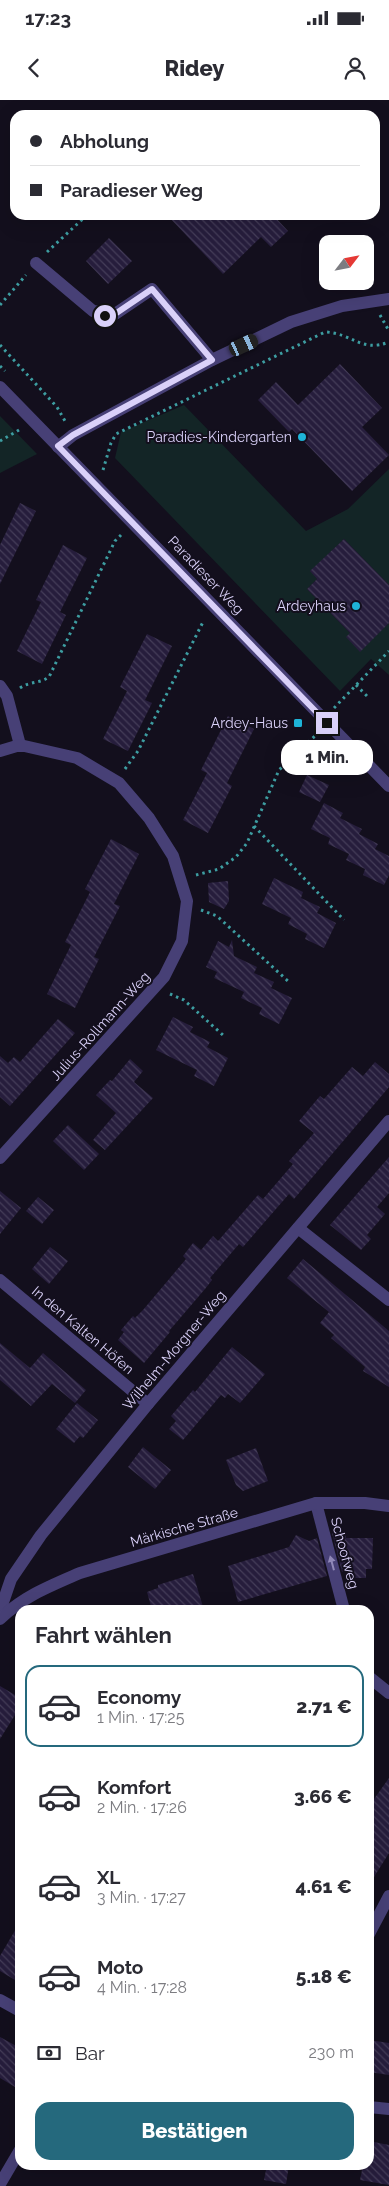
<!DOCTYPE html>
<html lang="de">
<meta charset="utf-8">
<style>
:root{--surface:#fff;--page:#f2f2f3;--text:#2b2b33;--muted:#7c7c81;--line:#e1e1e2;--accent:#25697d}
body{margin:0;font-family:Raleway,sans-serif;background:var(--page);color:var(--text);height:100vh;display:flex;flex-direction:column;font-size:19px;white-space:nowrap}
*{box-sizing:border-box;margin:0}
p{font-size:16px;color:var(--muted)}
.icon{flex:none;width:28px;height:28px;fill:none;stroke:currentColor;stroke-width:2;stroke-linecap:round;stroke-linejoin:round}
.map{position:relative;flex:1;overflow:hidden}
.details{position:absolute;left:15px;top:1505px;width:359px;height:565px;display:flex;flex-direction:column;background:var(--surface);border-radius:15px;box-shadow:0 5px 20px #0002}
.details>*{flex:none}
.banner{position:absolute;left:10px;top:10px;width:370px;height:110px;border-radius:15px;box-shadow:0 5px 20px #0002;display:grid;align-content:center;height:110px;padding:0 20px;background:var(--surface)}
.needle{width:32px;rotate:58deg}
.fabs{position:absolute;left:319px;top:135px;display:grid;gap:10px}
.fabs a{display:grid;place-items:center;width:55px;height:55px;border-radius:10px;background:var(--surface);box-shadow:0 5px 20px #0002;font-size:25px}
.end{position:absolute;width:22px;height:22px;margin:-11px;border:6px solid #dad1f9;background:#111;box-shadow:0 0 0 2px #111}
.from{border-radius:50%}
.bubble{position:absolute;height:35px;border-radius:15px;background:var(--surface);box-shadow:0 5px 20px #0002;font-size:16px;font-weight:800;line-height:35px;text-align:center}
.car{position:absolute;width:15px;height:30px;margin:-15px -8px;border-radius:6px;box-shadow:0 0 4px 1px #0007;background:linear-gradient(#222 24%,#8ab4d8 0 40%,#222 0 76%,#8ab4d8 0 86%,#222 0)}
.banner b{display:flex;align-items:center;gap:18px;height:48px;font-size:19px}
.banner b+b{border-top:1px solid var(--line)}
.banner i{width:12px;height:12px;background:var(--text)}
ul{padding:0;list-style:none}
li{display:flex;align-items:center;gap:15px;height:82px;margin:0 10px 8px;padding:0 10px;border:2px solid transparent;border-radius:15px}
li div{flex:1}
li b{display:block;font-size:19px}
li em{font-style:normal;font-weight:800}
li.on{border-color:var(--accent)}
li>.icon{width:45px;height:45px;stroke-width:1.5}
h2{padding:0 20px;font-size:22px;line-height:60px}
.pay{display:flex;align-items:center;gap:12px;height:55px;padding:0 20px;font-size:19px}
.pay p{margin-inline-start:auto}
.cta{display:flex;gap:10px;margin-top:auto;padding:10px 20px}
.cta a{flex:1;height:58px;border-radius:15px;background:var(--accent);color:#fff;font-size:20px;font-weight:800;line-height:58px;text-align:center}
.status{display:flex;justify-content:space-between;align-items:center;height:35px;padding:0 25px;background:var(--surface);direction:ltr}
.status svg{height:14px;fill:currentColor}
header{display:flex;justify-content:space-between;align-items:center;height:65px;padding:0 20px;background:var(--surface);font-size:22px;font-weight:800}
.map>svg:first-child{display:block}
</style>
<div class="status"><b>17:23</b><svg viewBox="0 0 49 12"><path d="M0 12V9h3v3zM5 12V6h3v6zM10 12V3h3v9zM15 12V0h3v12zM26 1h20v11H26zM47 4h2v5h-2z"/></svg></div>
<header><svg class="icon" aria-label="back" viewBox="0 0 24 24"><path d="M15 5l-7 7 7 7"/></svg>Ridey<svg class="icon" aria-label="person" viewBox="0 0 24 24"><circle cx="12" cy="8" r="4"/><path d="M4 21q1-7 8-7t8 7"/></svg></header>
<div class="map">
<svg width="389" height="2086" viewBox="0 0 389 2086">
<defs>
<pattern id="building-back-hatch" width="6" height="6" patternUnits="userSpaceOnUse" patternTransform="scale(1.25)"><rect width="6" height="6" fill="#261d3c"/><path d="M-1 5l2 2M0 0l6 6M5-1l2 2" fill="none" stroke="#453d59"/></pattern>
</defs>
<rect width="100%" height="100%" fill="#130f1d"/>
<g fill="#132526">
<path d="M 184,305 L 306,431 L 348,409 L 389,369 L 389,485 L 344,439 L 311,471 L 317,479 L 307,489 L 350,533 L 360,551 L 389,523 L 389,575 L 371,559 L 340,591 L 115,358 L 121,332 Z"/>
<path d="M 0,316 L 37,354 L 0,373 Z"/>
</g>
<g fill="url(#building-back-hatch)">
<path d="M 167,115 L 273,115 L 288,131 L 271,147 L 261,137 L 223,174 Z"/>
<path d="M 109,138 L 132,161 L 108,184 L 86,161 Z"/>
<path d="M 340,264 L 382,308 L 362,327 L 389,355 L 352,391 L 292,329 L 289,332 L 258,300 L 276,282 L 298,305 Z"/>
<path d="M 20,403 L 36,411 L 0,484 L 0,445 Z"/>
<path d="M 344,439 L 389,485 L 389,523 L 360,552 L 346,537 L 350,533 L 307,489 L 317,479 L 310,471 Z"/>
<path d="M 63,445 L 87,458 L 60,512 L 66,515 L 42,564 L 17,551 L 41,502 L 36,500 Z"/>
<path d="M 147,534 L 172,546 L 145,600 L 152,603 L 128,651 L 103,639 L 127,591 L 120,587 Z"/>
<path d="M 228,616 L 254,629 L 227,683 L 232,686 L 208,733 L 183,720 L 207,673 L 201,670 Z"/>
<path d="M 307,675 L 329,685 L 320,702 L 299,692 Z"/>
<path d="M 324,703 L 343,713 L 340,718 L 362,729 L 359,734 L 378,744 L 375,749 L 389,756 L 389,775 L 384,785 L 363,775 L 365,769 L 346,760 L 349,754 L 328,744 L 330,738 L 311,729 Z"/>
<path d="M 111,739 L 139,754 L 114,804 L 120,806 L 94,857 L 99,859 L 75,908 L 47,894 L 71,845 L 65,842 L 90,792 L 85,789 Z"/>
<path d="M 274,778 L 303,792 L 301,798 L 320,807 L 317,813 L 336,823 L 324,848 L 305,839 L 307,834 L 288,824 L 291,818 L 262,804 Z"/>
<path d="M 228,781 L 229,801 L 224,809 L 209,802 L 208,783 Z"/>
<path d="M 232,840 L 234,856 L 257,867 L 254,873 L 274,882 L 271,888 L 292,898 L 279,924 L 259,914 L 262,908 L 241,898 L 244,892 L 214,878 L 217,872 L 206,867 L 218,841 L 229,847 Z"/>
<path d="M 173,917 L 193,927 L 190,932 L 210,942 L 207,947 L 228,958 L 214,986 L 194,976 L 197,970 L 156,950 Z"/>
<path d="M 58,919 L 75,933 L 10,1006 L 0,997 L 0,956 L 8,963 L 14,957 L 20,962 Z"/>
<path d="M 130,959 L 143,971 L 134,982 L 153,998 L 105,1050 L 93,1040 L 116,1013 L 96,995 L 110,980 L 112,981 Z"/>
<path d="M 375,962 L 389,974 L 389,987 L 294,1099 L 289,1094 L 243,1147 L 239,1144 L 210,1178 L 212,1180 L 205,1189 L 169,1231 L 170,1232 L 144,1263 L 118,1240 L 124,1232 L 121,1230 L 133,1216 L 135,1218 L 143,1210 L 186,1159 L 183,1156 L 193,1143 L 201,1150 L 213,1136 L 218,1141 L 258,1095 L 263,1099 L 293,1064 L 289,1061 L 314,1033 L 299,1021 L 320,996 L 324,999 L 352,967 L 363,976 Z"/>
<path d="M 68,1025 L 99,1054 L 84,1070 L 53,1041 Z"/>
<path d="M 389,1057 L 389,1093 L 377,1107 L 385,1114 L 367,1135 L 371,1139 L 361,1150 L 330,1125 Z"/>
<path d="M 0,1091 L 21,1108 L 0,1134 Z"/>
<path d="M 38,1097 L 54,1110 L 42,1124 L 26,1111 Z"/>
<path d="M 50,1147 L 68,1161 L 49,1184 L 32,1169 Z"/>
<path d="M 303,1159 L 389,1231 L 389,1287 L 363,1271 L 365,1267 L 331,1238 L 334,1235 L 320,1223 L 329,1212 L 287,1178 Z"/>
<path d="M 0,1243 L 30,1268 L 43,1253 L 86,1290 L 75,1303 L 52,1284 L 31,1306 L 0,1280 Z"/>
<path d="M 232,1247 L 265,1274 L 240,1303 L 228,1294 L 225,1298 L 221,1295 L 183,1340 L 169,1329 L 176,1321 L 171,1316 L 193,1290 L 195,1292 Z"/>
<path d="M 77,1303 L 98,1320 L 83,1338 L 80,1336 L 74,1343 L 56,1329 Z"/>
<path d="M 143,1347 L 171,1370 L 155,1389 L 128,1367 Z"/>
<path d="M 256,1348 L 268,1381 L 243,1391 L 236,1385 L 226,1360 Z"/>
<path d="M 332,1433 L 346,1433 L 346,1438 L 373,1438 L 372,1469 L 366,1469 L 366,1478 L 346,1478 L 346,1470 L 342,1472 Z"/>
<path d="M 296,1435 L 309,1441 L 317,1438 L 327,1476 L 238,1502 L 228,1466 L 289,1447 Z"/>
<path d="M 193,1474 L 204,1510 L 152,1510 L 147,1492 L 158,1488 L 158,1485 Z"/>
<path d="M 0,1586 L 20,1598 L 20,1607 L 0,1639 Z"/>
<path d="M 389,1678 L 389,1753 L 369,1785 L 369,1706 Z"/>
<path d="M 20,1822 L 20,1883 L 0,1871 L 0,1856 Z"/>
<path d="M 0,1937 L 20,1948 L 20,1990 L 0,1978 Z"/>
<path d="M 369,1940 L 389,1943 L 389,1975 L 369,1972 Z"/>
<path d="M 369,2041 L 389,2045 L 389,2085 L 360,2080 L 363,2065 L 369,2065 Z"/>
<path d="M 267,2065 L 289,2065 L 286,2084 L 264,2080 Z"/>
</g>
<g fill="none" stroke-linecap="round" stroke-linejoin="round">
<g stroke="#3d9da1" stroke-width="3" stroke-dasharray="2.5 4" stroke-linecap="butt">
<path d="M 47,152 L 87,115"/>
<path d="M 0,205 L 26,175"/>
<path d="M 380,215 L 389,231"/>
<path d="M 0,245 L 57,307 L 65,321"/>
<path d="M 0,266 L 5,271"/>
<path d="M 0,341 L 19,330"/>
<path d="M 103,370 L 111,343 L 116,334 L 325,232 C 352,233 361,253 389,242"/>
<path d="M 356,585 L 367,596"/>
<path d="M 20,588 C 30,581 39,584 49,577 L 115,441 L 121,435"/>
<path d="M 334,608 L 389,551"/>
<path d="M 125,669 L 138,651 L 204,520"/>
<path d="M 254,726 L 344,820"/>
<path d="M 196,775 L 219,769 L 236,757 L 247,743 L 279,670 L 317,634"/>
<path d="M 201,810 L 217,816 L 289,882"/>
<path d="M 170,894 L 184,900 L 224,936"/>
</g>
<g stroke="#474076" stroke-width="12">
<path d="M 36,163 L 93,211 L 100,212"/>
<path d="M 105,216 L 115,214 L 152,189 L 212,260"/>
<path d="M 0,287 L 389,686"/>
<path d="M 58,347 L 73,335 L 212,260 L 291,222 L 342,206 L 389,199"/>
<path d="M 0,586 L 7,596 L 20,645"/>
<path d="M 0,651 L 20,645 L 77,658 L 119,683 L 149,718 L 173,756 L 187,801 L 182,841 L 164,877 L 0,1058"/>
<path d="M 298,1128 L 389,1200"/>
<path d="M 0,1180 L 148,1304"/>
<path d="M 316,1403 L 344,1510"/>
<path d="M 0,1511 L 11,1479 L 41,1435 L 148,1304 L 389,1021"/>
<path d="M 0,1519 C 24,1496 50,1486 80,1473 L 316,1403 L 365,1403 L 389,1406"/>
<path d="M 369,1577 L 389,1593"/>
<path d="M 369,1834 L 389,1796"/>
<path d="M 0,1900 L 20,1911"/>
<path d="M 369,2007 L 389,2009"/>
<path d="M 0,2084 L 20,2050"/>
</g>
</g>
<defs><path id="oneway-solid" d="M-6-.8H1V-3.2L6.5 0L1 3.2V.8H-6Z" transform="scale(1.25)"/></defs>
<use fill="#9088b8" href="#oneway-solid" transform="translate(332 1463) rotate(-105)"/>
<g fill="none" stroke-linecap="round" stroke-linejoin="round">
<path stroke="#dad1f9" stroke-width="6" d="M 105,216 L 115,214 L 152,189 L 212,260 L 73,335 L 58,346 L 327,623"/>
</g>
<g fill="#1eb4d8" stroke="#130f1d" stroke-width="2">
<circle cx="302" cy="337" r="5"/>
<circle cx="356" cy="506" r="5"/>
<rect x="293" y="618" width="10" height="10" rx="2.5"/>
</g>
<g text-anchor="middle" stroke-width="4" stroke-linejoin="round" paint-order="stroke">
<g font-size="14" fill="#dad1f9" stroke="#130f1d" text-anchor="end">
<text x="292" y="342">Paradies-Kindergarten</text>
<text x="346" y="511">Ardeyhaus</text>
<text x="288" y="628">Ardey-Haus</text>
</g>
<g font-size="14" fill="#dad1f9" stroke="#130f1d">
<text transform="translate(206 475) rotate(46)" y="5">Paradieser Weg</text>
<text transform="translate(100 926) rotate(-48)" y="5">Julius-Rollmann-Weg</text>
<text transform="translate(83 1230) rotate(40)" y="5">In den Kalten Höfen</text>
<text transform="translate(174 1250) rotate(-50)" y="5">Wilhelm-Morgner-Weg</text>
<text transform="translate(184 1427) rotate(-16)" y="5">Märkische Straße</text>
<text transform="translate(345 1453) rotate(75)" y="5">Schoofweg</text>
</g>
</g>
</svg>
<div class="fabs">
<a><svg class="needle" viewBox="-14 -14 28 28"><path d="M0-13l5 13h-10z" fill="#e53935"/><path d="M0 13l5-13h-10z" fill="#7c7c81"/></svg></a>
</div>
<i class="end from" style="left:105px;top:216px"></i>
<i class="end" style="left:327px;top:623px"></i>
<div class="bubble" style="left:281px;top:640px;width:92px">1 Min.</div>
<i class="car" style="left:244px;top:245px;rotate:65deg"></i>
<div class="banner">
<b><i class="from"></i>Abholung</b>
<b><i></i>Paradieser Weg</b>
</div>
<section class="details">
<h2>Fahrt wählen</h2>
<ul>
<li class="on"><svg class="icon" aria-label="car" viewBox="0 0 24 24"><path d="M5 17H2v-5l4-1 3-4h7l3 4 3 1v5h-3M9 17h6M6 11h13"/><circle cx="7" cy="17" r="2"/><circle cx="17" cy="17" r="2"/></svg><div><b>Economy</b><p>1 Min. · 17:25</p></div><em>2.71 €</em></li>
<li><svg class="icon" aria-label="car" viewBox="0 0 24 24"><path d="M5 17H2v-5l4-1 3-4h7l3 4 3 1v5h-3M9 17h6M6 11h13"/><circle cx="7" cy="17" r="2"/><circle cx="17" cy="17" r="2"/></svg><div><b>Komfort</b><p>2 Min. · 17:26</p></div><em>3.66 €</em></li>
<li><svg class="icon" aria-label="car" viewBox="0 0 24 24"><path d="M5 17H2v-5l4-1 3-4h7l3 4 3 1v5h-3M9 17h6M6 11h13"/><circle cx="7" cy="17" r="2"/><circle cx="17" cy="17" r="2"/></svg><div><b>XL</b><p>3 Min. · 17:27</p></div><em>4.61 €</em></li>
<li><svg class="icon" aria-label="car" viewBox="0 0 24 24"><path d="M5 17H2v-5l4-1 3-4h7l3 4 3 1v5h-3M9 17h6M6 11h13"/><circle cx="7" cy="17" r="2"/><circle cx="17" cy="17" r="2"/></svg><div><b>Moto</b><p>4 Min. · 17:28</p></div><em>5.18 €</em></li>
</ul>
<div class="pay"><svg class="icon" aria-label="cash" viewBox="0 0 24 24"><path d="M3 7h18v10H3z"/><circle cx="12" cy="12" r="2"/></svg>Bar<p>230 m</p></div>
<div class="cta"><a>Bestätigen</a></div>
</section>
</div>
